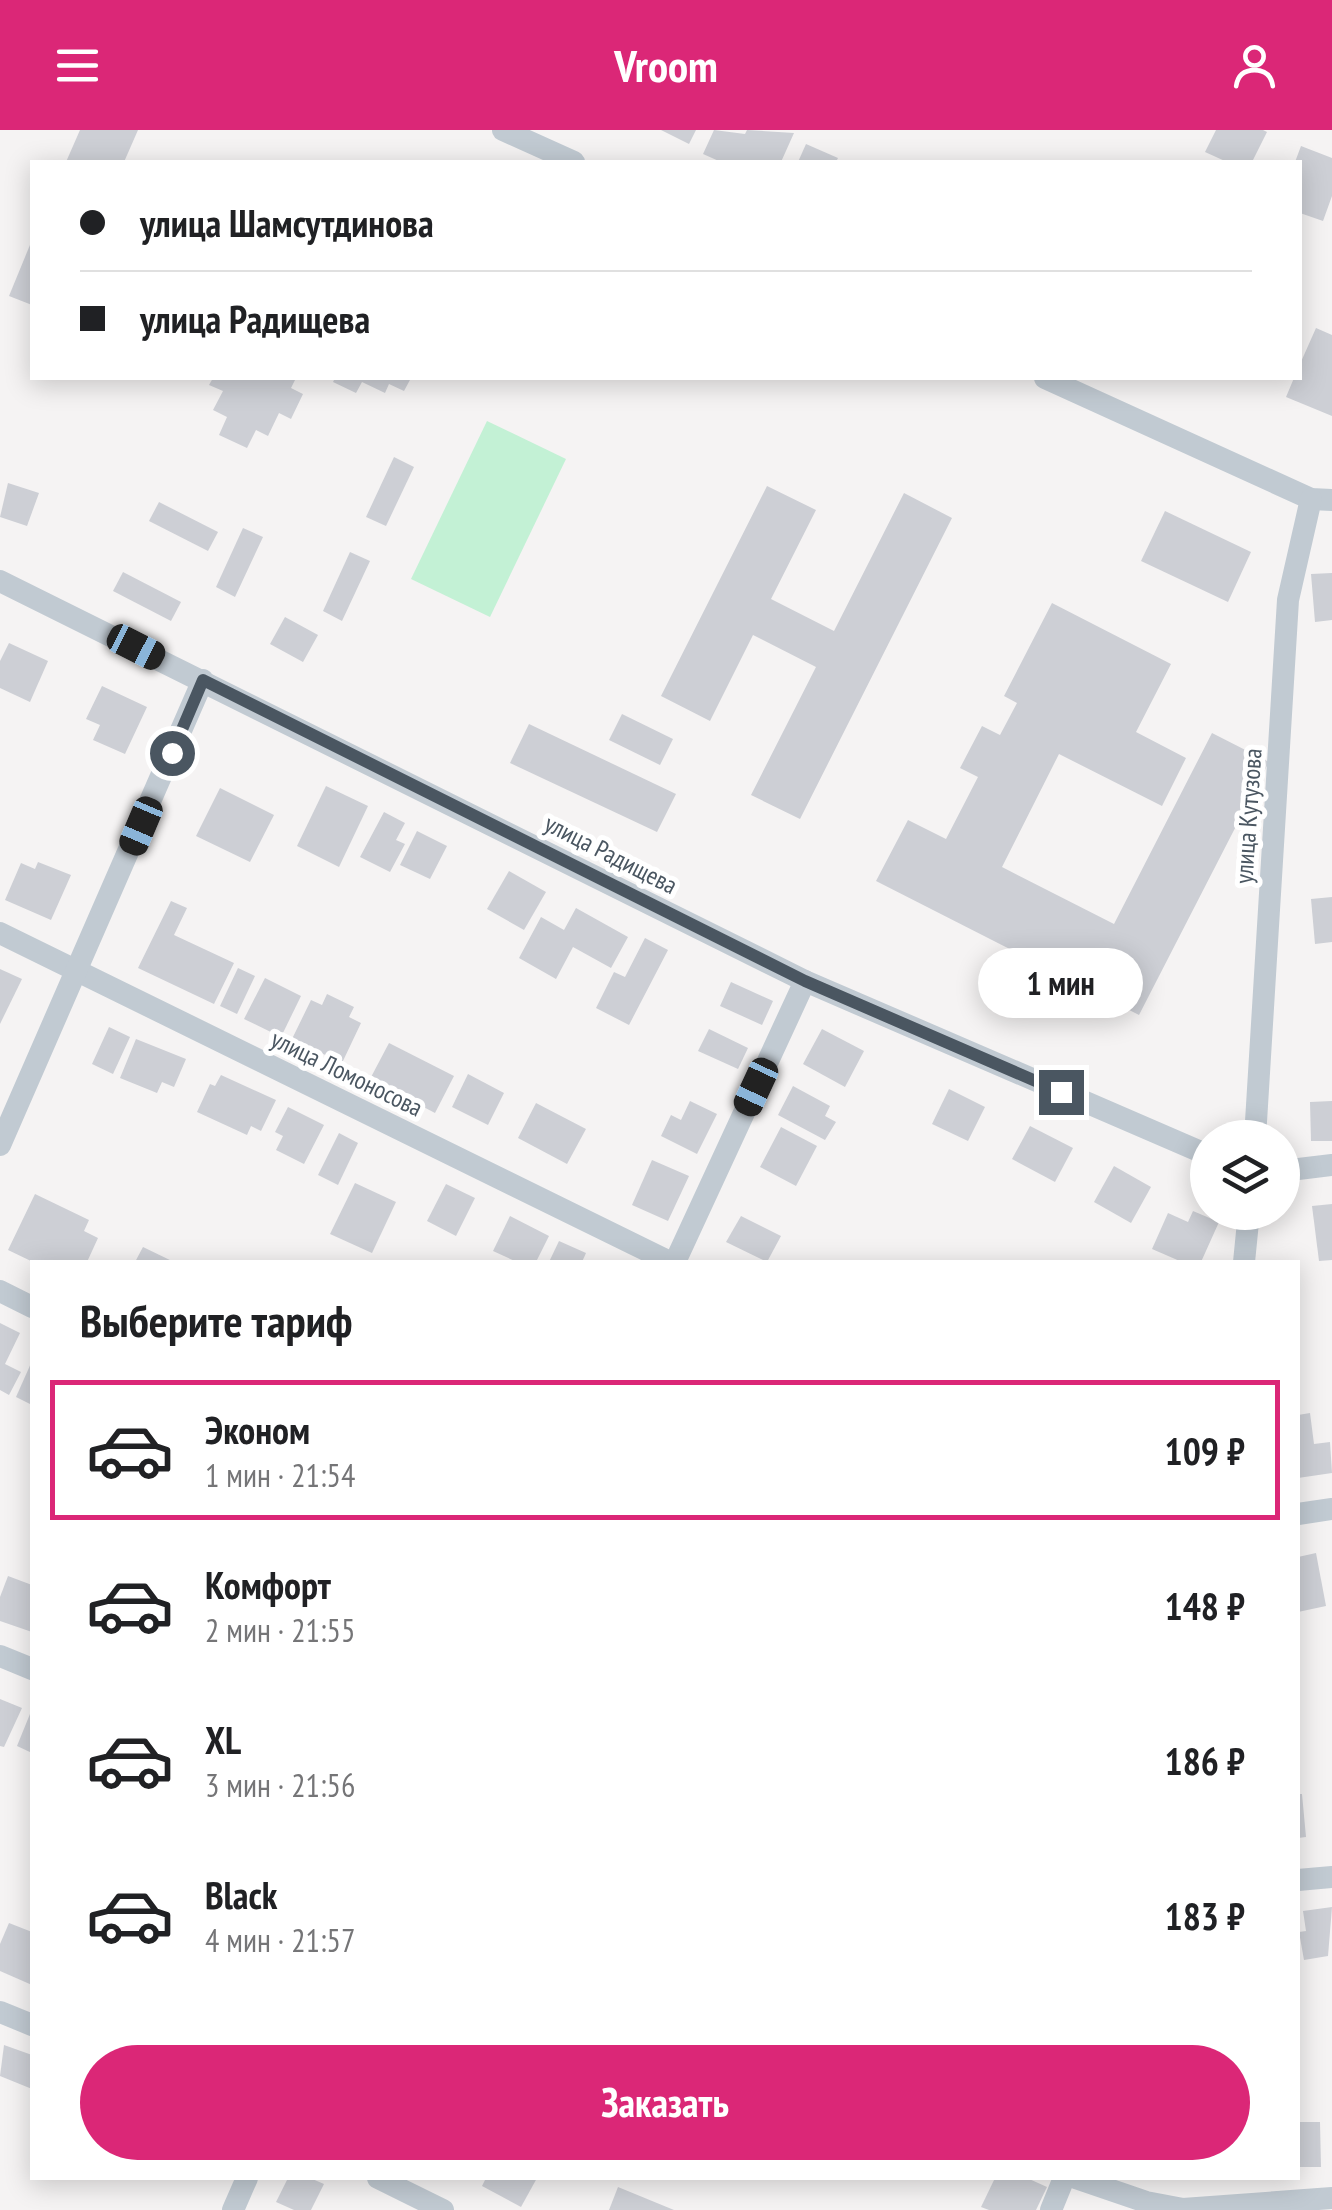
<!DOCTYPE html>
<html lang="ru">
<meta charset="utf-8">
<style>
:root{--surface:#fff;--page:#f6f6f6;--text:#202124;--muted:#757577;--line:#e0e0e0;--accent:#db2777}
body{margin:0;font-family:"PT Sans Narrow",sans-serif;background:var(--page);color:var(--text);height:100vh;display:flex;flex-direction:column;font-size:38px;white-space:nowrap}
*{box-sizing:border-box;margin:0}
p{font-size:32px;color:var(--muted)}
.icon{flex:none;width:55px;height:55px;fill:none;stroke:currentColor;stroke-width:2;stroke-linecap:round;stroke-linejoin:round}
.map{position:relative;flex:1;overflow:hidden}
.details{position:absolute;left:30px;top:1130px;width:1270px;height:920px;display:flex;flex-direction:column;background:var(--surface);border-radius:0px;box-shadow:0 5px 25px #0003}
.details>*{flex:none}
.top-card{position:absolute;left:30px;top:30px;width:1272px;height:220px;border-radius:0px;box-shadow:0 5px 25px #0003;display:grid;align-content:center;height:220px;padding:0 50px;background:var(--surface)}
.fabs{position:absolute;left:1190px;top:990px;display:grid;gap:20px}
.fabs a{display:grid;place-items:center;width:110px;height:110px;border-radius:50%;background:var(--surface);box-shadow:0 5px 25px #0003;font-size:50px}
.end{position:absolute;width:45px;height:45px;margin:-22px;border:12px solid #4a5661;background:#fff;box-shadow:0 0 0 5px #fff}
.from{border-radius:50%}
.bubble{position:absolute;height:70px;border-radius:35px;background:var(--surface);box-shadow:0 5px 25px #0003;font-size:32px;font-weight:600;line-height:70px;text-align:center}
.car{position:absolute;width:30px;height:60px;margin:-30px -15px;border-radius:12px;box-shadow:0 0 8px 2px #0007;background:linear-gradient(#222 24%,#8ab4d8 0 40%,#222 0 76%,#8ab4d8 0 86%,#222 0)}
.top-card b{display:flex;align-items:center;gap:35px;height:95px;font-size:38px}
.top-card b+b{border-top:2px solid var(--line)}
.top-card i{width:25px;height:25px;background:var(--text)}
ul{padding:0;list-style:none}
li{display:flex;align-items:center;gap:30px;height:140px;margin:0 20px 15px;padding:0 30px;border:5px solid transparent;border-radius:0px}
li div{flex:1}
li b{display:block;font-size:38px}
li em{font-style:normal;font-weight:600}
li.active{border-color:var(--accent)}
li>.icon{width:90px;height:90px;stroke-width:1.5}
h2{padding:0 50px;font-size:45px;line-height:120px}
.primary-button{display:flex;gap:20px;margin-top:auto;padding:20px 50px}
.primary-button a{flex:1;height:115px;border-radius:60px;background:var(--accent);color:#fff;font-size:40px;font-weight:600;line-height:115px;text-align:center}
header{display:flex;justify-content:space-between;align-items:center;height:130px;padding:0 50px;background:var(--accent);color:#fff;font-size:45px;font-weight:600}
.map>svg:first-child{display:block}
</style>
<header><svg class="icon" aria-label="menu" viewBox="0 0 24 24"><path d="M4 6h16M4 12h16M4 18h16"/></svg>Vroom<svg class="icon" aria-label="person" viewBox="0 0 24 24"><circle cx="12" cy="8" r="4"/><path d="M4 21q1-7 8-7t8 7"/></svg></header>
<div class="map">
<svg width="1332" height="2080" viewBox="0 0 1332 2080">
<rect width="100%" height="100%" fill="#f5f3f3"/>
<path fill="#c3f1d5" d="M 487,291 L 566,329 L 490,487 L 411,449 Z"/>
<g fill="#cdcfd5">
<path d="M 80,0 L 138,0 L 124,32 L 66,32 Z"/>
<path d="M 661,0 L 696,0 L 689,14 Z"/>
<path d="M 714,0 L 745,4 L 747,0 L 794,3 L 781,32 L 721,32 L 703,24 Z"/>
<path d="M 1216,0 L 1263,0 L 1267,2 L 1252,32 L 1227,32 L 1205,22 Z"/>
<path d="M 806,14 L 838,28 L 836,32 L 798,32 Z"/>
<path d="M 1301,16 L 1332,28 L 1332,66 L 1323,91 L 1300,83 L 1300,32 L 1295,32 Z"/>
<path d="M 32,110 L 32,175 L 9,166 Z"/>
<path d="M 1316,198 L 1332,205 L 1332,286 L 1286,267 L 1294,248 L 1300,248 L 1300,234 Z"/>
<path d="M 213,248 L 296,248 L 291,258 L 303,264 L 291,289 L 279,283 L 268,306 L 256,300 L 247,318 L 219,305 L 227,287 L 213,280 L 223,261 L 209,255 Z"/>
<path d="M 335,248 L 411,248 L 404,261 L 389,254 L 385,263 L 362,252 L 356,263 L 333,252 Z"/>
<path d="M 394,327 L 414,337 L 386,396 L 366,387 Z"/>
<path d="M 8,353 L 39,363 L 27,396 L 0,387 Z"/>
<path d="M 767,356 L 816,380 L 771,469 L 834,501 L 904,363 L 952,388 L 800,689 L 751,665 L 816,537 L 753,505 L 710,591 L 661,566 Z"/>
<path d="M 159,372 L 218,402 L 208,421 L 149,391 Z"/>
<path d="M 1165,381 L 1251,422 L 1228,472 L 1141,431 Z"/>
<path d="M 243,398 L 263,407 L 235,467 L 216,457 Z"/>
<path d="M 350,422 L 370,431 L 342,491 L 323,481 Z"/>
<path d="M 123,442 L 181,472 L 171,491 L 113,461 Z"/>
<path d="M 1332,443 L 1332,490 L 1315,492 L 1311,444 Z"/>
<path d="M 1052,473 L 1171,534 L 1136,602 L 1186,628 L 1162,676 L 1059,624 L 1002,737 L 1114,794 L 1212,603 L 1269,632 L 1139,885 L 876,751 L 908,690 L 946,709 L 978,647 L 960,638 L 982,596 L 1000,605 L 1017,573 L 1004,566 Z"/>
<path d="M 285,487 L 318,505 L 303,532 L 270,514 Z"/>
<path d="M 9,513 L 48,531 L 30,572 L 0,558 L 0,531 Z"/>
<path d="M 102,556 L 147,577 L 125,624 L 93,610 L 100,595 L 86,589 Z"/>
<path d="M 622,584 L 673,609 L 660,635 L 609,610 Z"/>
<path d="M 529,594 L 676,664 L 657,702 L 510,633 Z"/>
<path d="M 326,656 L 368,676 L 339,737 L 297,716 Z"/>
<path d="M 220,658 L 274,685 L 250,732 L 196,706 Z"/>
<path d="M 384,682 L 405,693 L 396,710 L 405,714 L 390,742 L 360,727 Z"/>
<path d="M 417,701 L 447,716 L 430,749 L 400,735 Z"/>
<path d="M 38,732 L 71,745 L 51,790 L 5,770 L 21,733 L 35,739 Z"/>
<path d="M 509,741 L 546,762 L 524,800 L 487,779 Z"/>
<path d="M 1332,767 L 1332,812 L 1315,814 L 1311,769 Z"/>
<path d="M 171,771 L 187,778 L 174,805 L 234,833 L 214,874 L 138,838 Z"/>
<path d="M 576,778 L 628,807 L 611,838 L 573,817 L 556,849 L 519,828 L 541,787 L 564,800 Z"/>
<path d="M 645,808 L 668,820 L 629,895 L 596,878 L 614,842 L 625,847 Z"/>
<path d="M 238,838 L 255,846 L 237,884 L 220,876 Z"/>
<path d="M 0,839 L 22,849 L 0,894 Z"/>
<path d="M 265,848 L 301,866 L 281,907 L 244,889 Z"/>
<path d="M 731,852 L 773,871 L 762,895 L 720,876 Z"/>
<path d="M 327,864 L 354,877 L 349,887 L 361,893 L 342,933 L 292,909 L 311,870 L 322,875 Z"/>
<path d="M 109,897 L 130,907 L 113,944 L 92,934 Z"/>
<path d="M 709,899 L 748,918 L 738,939 L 698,921 Z"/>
<path d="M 822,899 L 864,921 L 845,957 L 803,934 Z"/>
<path d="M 136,909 L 186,929 L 174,957 L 162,952 L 157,963 L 120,948 Z"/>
<path d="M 389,913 L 454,946 L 435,983 L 370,949 Z"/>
<path d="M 468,944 L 504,963 L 488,995 L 452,977 Z"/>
<path d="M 221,945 L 276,970 L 261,1001 L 251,996 L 247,1005 L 197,982 L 210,954 L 215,956 Z"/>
<path d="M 793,956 L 830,976 L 825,986 L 836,992 L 825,1010 L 778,985 Z"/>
<path d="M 949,959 L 985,977 L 968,1011 L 932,994 Z"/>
<path d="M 690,971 L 717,984 L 697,1024 L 661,1006 L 671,985 L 681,990 Z"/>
<path d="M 1332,971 L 1332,1011 L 1311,1011 L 1310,972 Z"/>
<path d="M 536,973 L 586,999 L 567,1034 L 518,1008 Z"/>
<path d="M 288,977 L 324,995 L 304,1034 L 276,1020 L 283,1006 L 275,1002 Z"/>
<path d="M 1030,996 L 1073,1018 L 1055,1052 L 1012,1029 Z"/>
<path d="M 781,997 L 817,1016 L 796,1056 L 760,1037 Z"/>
<path d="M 339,1003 L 358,1013 L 338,1055 L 318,1045 Z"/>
<path d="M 652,1030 L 689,1046 L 668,1091 L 632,1075 Z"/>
<path d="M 1114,1036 L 1151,1057 L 1131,1093 L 1094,1072 Z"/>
<path d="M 355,1053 L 396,1072 L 372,1123 L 330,1104 Z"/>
<path d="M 446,1054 L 475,1068 L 456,1106 L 427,1091 Z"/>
<path d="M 35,1064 L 89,1090 L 84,1101 L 98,1108 L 87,1132 L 33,1132 L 8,1120 Z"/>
<path d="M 1332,1074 L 1332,1130 L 1319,1131 L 1312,1076 Z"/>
<path d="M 1193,1081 L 1219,1092 L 1201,1132 L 1182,1132 L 1152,1119 L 1168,1083 L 1188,1092 Z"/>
<path d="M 510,1086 L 549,1106 L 536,1132 L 517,1132 L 493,1121 Z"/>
<path d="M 741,1086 L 781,1106 L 767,1132 L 726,1112 Z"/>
<path d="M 559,1111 L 586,1123 L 582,1132 L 549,1132 Z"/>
<path d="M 143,1117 L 174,1132 L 135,1132 Z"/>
<path d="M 0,1193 L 20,1203 L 5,1234 L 21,1242 L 9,1265 L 0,1260 Z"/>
<path d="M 32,1231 L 32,1275 L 16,1267 Z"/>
<path d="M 1310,1283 L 1314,1314 L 1330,1312 L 1332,1343 L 1298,1348 L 1298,1285 Z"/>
<path d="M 1316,1423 L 1326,1476 L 1298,1482 L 1298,1427 Z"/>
<path d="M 8,1446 L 32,1455 L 32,1502 L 0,1491 L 0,1467 Z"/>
<path d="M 0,1569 L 22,1578 L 4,1617 L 0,1616 Z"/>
<path d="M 32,1579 L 32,1623 L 17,1616 Z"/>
<path d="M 1298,1664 L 1302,1664 L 1306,1707 L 1298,1708 Z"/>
<path d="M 1332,1777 L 1328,1826 L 1304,1830 L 1299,1802 L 1306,1801 L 1303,1781 Z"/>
<path d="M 9,1793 L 32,1802 L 32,1855 L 0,1841 L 0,1814 Z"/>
<path d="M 4,1915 L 32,1925 L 32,1959 L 0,1946 Z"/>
<path d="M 1298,1992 L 1320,1992 L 1321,2037 L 1298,2037 Z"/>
<path d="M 288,2048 L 310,2048 L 324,2054 L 311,2080 L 294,2080 L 276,2072 Z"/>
<path d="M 486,2048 L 537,2048 L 521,2077 L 482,2056 Z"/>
<path d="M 995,2048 L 1027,2048 L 1047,2057 L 1036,2080 L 989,2080 L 981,2077 Z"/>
<path d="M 618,2057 L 674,2080 L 609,2080 Z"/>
</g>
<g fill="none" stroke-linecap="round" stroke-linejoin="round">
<g stroke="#c1cad2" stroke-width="22">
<path d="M 503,0 L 574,32"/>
<path d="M 1045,248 L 1311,369 L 1332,370"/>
<path d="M 0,451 L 805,851 L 1208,1025"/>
<path d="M 0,803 L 670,1132"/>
<path d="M 1255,1008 L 1288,470 L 1311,369"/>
<path d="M 0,1015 L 203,550"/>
<path d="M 1282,1041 L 1332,1035"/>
<path d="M 675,1132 L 805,851"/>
<path d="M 1244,1132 L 1249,1082"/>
<path d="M 0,1161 L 32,1177"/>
<path d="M 1298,1384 L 1332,1379"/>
<path d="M 0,1526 L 32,1539"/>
<path d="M 1298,1750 L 1332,1747"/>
<path d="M 0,1882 L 32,1895"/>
<path d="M 378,2048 L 443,2080"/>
<path d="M 1076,2048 L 1146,2072 L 1183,2079 L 1332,2068"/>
<path d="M 233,2080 L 247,2048"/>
<path d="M 1051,2080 L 1064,2048"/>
</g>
</g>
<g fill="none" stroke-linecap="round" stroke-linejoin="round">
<path stroke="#4a5661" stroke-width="12" d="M 172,623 L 203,550 L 805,851 L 1061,962"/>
</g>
<g text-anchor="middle" stroke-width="10" stroke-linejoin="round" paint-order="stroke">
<g font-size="25" fill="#4a5661" stroke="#fff">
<text transform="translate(1248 686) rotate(-86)" y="9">улица Кутузова</text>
<text transform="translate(611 724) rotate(27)" y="9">улица Радищева</text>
<text transform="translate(347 943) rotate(26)" y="9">улица Ломоносова</text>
</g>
</g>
</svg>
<div class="fabs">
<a><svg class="icon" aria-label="layers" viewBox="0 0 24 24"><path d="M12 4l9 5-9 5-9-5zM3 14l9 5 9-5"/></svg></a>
</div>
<i class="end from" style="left:172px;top:623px"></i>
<i class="end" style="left:1061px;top:962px"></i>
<div class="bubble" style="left:978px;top:818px;width:165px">1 мин</div>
<i class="car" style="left:136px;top:517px;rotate:117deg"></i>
<i class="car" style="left:141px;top:696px;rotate:203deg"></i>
<i class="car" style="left:756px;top:957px;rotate:205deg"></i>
<div class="top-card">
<b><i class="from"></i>улица Шамсутдинова</b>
<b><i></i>улица Радищева</b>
</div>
<section class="details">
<h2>Выберите тариф</h2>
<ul>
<li class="active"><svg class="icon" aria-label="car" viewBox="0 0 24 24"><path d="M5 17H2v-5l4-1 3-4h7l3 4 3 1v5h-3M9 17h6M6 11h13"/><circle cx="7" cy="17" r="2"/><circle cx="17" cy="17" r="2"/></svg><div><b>Эконом</b><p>1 мин · 21:54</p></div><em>109 ₽</em></li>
<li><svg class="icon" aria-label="car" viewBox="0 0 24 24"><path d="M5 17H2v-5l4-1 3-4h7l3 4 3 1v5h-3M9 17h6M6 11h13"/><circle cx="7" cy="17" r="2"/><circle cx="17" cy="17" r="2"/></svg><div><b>Комфорт</b><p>2 мин · 21:55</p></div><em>148 ₽</em></li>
<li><svg class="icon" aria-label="car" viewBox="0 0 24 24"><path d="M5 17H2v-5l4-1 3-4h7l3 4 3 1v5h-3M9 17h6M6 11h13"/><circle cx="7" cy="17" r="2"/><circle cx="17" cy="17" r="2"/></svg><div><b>XL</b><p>3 мин · 21:56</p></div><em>186 ₽</em></li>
<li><svg class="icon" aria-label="car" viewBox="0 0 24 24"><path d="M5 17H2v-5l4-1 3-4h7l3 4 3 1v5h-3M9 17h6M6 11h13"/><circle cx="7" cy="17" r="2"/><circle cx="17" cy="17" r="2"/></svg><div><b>Black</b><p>4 мин · 21:57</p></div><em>183 ₽</em></li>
</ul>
<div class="primary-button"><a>Заказать</a></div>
</section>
</div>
